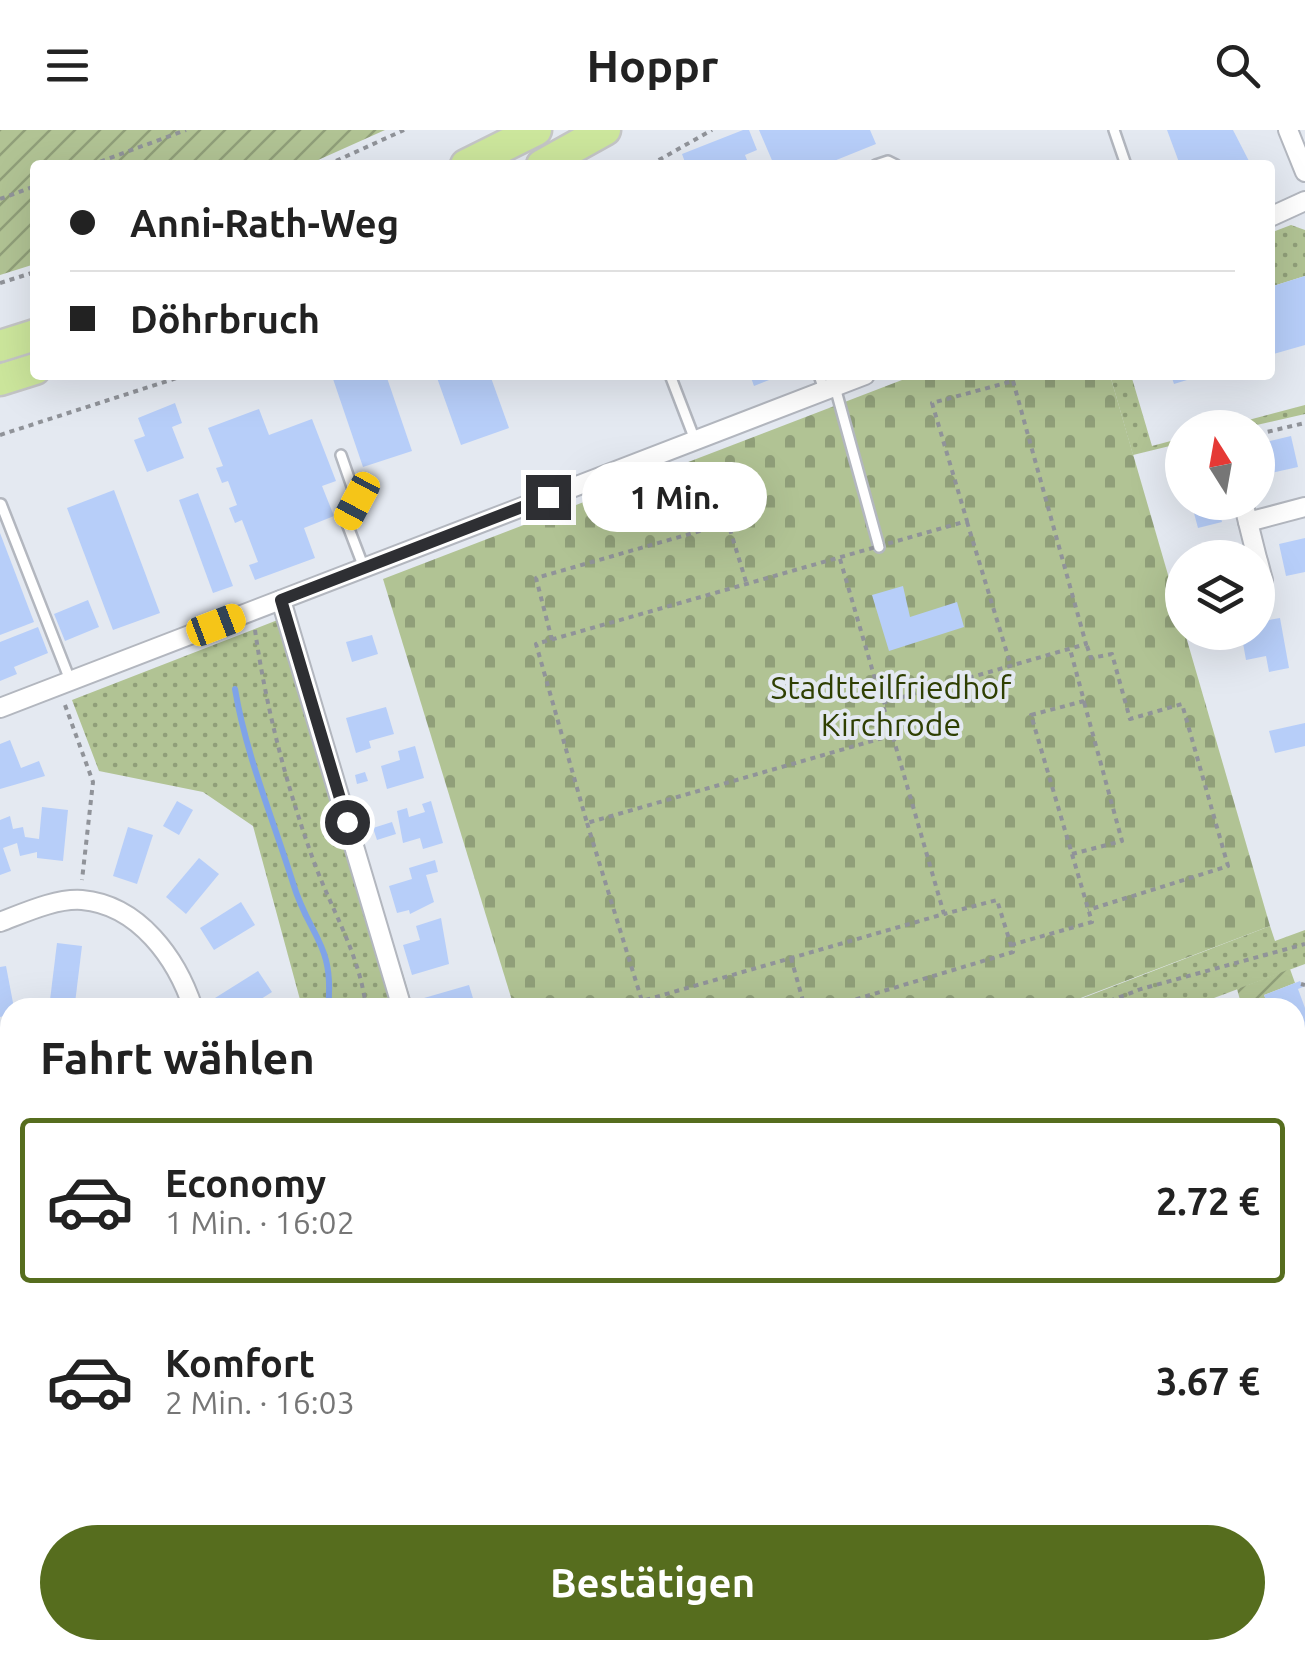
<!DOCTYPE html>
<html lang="de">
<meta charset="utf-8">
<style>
:root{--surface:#fff;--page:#f6f6f6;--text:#222;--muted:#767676;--line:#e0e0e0;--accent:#566d1e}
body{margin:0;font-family:Ubuntu,sans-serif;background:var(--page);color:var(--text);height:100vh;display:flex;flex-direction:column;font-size:38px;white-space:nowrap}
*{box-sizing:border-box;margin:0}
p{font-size:32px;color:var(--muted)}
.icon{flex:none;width:55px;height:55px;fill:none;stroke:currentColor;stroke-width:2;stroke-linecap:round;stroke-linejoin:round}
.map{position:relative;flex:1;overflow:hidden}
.drawer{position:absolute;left:0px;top:868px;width:1305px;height:662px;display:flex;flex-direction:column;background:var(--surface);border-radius:30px 30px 0 0;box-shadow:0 10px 40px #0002}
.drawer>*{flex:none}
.banner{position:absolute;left:30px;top:30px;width:1245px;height:220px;border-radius:10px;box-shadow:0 10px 40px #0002;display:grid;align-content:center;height:220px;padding:0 40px;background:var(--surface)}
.needle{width:65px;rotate:349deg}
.tools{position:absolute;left:1165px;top:280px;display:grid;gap:20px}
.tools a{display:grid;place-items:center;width:110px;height:110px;border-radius:50%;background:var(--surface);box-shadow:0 10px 40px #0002;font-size:50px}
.end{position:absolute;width:45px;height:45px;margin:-22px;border:12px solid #2e2f33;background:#fff;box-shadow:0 0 0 5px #fff}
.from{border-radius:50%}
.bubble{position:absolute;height:70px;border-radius:35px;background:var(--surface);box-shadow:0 10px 40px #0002;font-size:32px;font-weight:700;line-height:70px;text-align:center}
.car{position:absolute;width:30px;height:60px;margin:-30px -15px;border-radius:12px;box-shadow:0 0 8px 2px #0007;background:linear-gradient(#f5c518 24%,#345 0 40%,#f5c518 0 76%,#345 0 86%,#f5c518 0)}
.banner b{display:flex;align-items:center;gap:35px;height:95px;font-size:38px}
.banner b+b{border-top:2px solid var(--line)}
.banner i{width:25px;height:25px;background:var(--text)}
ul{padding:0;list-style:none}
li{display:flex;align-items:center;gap:30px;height:165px;margin:0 20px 15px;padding:0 20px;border:5px solid transparent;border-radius:10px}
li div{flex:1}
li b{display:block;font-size:38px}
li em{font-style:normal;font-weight:700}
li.current{border-color:var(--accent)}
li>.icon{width:90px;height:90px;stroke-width:1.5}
h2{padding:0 40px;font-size:45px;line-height:120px}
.primary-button{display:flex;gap:20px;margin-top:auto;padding:20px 40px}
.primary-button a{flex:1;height:115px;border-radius:60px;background:var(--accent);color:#fff;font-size:40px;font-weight:700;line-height:115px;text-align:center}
header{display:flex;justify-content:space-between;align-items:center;height:130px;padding:0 40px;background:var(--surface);font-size:45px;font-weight:700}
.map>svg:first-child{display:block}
</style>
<header><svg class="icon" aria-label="menu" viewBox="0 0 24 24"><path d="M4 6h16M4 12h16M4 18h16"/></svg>Hoppr<svg class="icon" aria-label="search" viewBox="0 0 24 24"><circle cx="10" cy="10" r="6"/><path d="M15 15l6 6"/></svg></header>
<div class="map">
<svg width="1305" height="1529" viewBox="0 0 1305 1529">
<defs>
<pattern id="grass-dots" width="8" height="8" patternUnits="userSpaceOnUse" patternTransform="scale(2.5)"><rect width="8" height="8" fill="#b1c394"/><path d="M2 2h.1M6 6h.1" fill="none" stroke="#909f79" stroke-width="1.8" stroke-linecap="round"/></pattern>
<pattern id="cemetery-stones" width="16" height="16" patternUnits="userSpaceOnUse" patternTransform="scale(2.5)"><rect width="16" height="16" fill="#b1c394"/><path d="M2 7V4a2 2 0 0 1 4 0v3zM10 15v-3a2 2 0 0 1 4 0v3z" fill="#909f79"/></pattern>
<pattern id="garden-furrows" width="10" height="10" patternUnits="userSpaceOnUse" patternTransform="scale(2.5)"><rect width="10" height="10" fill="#b1c394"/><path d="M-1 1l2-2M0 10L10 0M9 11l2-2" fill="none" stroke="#909f79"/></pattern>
</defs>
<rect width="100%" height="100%" fill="#e4e9f1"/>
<g fill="url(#grass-dots)">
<path d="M 1291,95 L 1305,100 L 1305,146 L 1270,157 L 1270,103 Z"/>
<path d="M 1110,245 L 1131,245 L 1152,316 L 1182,308 L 1182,313 L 1133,325 Z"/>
<path d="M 1305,275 L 1305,284 L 1248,297 L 1222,297 Z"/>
<path d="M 293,484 L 413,877 L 302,877 L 253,696 L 203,662 L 99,641 L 72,570 Z"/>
<path d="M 1270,796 L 1275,811 L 1305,800 L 1305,834 L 1190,877 L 1057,878 Z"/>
<path d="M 500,1520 L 577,1520 L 580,1529 L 501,1529 Z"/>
<path d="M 896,1520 L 1060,1529 L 888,1529 Z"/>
<path d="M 1170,1520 L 1219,1520 L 1188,1529 L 1137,1529 Z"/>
</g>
<path fill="url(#cemetery-stones)" d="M 915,245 L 1110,245 L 1270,796 L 1057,877 L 514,877 L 383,449 Z"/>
<g fill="url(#garden-furrows)">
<path d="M 0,0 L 385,0 L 307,35 L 35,35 L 35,134 L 0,145 Z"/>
<path d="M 1290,839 L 1295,853 L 1264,865 L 1269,877 L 1242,877 L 1237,859 Z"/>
</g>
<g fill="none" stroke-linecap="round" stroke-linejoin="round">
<path stroke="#7fa3e8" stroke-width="6" d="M 235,559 C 246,625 273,689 293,753 C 309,807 335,813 328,878"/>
</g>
<g fill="#b7cef9">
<path d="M 743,0 L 749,0 L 757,20 L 745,25 L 749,35 L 686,35 L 682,24 Z"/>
<path d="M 759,0 L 870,0 L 876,14 L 824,35 L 774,35 Z"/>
<path d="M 1167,0 L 1233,0 L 1251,35 L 1180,35 Z"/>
<path d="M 1305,146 L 1305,215 L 1270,225 L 1270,157 Z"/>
<path d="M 386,245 L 412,321 L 363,337 L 332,246 Z"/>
<path d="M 436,245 L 490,245 L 509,298 L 461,315 Z"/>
<path d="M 750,245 L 782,245 L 754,256 Z"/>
<path d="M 1171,245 L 1199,245 L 1200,246 L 1174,254 Z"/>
<path d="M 175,273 L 182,293 L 172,297 L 184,328 L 147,342 L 134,310 L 145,306 L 138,288 Z"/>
<path d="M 259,279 L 269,305 L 312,289 L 336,351 L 322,356 L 334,386 L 304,398 L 315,428 L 255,450 L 249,435 L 258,432 L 242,390 L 235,393 L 229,378 L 237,375 L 228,351 L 222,353 L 216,338 L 223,336 L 208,298 Z"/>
<path d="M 1291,306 L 1298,337 L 1258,346 L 1258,314 Z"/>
<path d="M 114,360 L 160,483 L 113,500 L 67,378 Z"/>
<path d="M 198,363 L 233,456 L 213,463 L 179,370 Z"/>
<path d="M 1191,372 L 1217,372 L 1222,392 L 1198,398 Z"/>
<path d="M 0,403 L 34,492 L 0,505 Z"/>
<path d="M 1305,408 L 1305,442 L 1286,446 L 1279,414 Z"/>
<path d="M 1229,420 L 1231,428 L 1206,428 L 1206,426 Z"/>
<path d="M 903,456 L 910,487 L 957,472 L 964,497 L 889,521 L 872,465 Z"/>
<path d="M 88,470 L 99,497 L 65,511 L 54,484 Z"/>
<path d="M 1280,488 L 1289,538 L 1269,542 L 1266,526 L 1246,530 L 1241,502 L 1258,502 L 1258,492 Z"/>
<path d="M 38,497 L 48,523 L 14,537 L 17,544 L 0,551 L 0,512 Z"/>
<path d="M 372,505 L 378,524 L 352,532 L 346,512 Z"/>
<path d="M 386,577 L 394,604 L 369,611 L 371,618 L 356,623 L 346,588 Z"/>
<path d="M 1305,593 L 1305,616 L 1275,623 L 1269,601 Z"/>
<path d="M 10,610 L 21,638 L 39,631 L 45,646 L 0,659 L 0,614 Z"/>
<path d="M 415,616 L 424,648 L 387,659 L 381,636 L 400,630 L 398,621 Z"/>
<path d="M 365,642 L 368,651 L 357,654 L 355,645 Z"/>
<path d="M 177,671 L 193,680 L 179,705 L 163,696 Z"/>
<path d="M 431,671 L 443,713 L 423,719 L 420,708 L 403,713 L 397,681 L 407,678 L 409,687 L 425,682 L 422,674 Z"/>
<path d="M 42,677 L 68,680 L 63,731 L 37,728 L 37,722 L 20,726 L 17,713 L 3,718 L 11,741 L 0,745 L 0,690 L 10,686 L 13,699 L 23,697 L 25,707 L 39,709 Z"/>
<path d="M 392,692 L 396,704 L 377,710 L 373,698 Z"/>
<path d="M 128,697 L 153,705 L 137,754 L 113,746 Z"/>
<path d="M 199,728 L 219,744 L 186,784 L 166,767 Z"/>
<path d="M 435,730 L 438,742 L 426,745 L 434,772 L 410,784 L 409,780 L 397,783 L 389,756 L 412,749 L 409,738 Z"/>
<path d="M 241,772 L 255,795 L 214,820 L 200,798 Z"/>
<path d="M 441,788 L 449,834 L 412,845 L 403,815 L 420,810 L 416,796 Z"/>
<path d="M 57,813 L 82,816 L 75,873 L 50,870 Z"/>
<path d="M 6,836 L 14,878 L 10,878 L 10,885 L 0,887 L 0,837 Z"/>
<path d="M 258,841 L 272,862 L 247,878 L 220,878 L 215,868 Z"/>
<path d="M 1300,851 L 1303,857 L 1298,859 L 1305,878 L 1305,979 L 1298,981 L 1295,878 L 1269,878 L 1264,865 Z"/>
<path d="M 469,855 L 476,878 L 426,878 L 424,868 Z"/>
<path d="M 10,1127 L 10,1167 L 0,1171 L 0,1131 Z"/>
<path d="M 1297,1157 L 1304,1189 L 1295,1189 Z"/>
<path d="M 10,1243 L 10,1279 L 0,1255 L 8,1252 L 5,1245 Z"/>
<path d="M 1305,1246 L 1305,1302 L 1295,1304 L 1295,1248 Z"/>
<path d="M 1305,1352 L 1305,1416 L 1299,1418 L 1295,1354 Z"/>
<path d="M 0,1407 L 10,1411 L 10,1471 L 0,1468 Z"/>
<path d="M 1305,1492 L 1305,1529 L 1262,1529 L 1260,1520 L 1295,1520 L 1295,1495 Z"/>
<path d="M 234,1520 L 233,1529 L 189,1529 L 164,1521 Z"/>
<path d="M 608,1520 L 836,1520 L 836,1529 L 607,1529 Z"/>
<path d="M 1219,1520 L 1234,1520 L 1236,1529 L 1191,1529 Z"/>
</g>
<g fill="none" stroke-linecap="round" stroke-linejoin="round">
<g stroke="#b3b7bf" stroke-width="14">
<g id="service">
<path d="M 1114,0 L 1126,35"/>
<path d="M 876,35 L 888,31 L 896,35"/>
<path d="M 670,245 L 695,310"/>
<path d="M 819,245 L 824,260"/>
<path d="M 835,257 L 879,417"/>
<path d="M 341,325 L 357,371 L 346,391 L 364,438"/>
<path d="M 1,374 L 70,550"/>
<path d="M 0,1236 L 10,1232"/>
</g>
</g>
<g stroke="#b3b7bf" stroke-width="22">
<g id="minor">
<path d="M 1288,0 L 1305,42"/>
<path d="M 1270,87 L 1305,71"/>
<path d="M 1243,372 L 1257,428"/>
<path d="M 1248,392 L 1305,377"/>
<path d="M 1258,431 L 1263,450"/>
<path d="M 281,470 L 402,878"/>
<path d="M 0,578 L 865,245"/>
<path d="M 0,792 C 24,783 56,768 82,770 C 139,775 177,829 193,878"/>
<path d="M 1295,1017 L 1305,1025"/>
<path d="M 0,1045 L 10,1041"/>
<path d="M 0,1106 L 10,1102"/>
<path d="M 0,1311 L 6,1326 L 0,1345"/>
<path d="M 1295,1320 L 1305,1316"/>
<path d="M 1295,1463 L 1305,1460"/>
<path d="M 866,1529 L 867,1520"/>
</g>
</g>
<g stroke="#b3b7bf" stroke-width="32">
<path id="secondary" d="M 22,1520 L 45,1529"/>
</g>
<g stroke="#c4c5c6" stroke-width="35">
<g id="trunk">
<path d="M 466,35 L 536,0"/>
<path d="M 542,35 L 605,0"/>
<path d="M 0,216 L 35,205"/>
<path d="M 0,250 L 35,239"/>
</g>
</g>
<g stroke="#909399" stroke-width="4" stroke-dasharray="5 5" stroke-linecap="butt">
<path d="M 91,35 L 186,0"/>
<path d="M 327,35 L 404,0"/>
<path d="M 650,35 L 712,0"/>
<path d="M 0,69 L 35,56"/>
<path d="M 0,153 L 35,142"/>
<path d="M 1013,251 L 1086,514 L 882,573 L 893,605 L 587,693 L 536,514 L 967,391 L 932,273 Z"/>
<path d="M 1258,304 L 1305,293"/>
<path d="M 0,305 L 186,245"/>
<path d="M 967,392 L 1011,536"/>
<path d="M 840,429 L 882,573"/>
<path d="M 255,500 C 266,578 287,658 314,732 C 332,781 360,825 366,878"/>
<path d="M 552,510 L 536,448 L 728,393 L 747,455"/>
<path d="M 1087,516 L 1091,528 L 1112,524 L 1130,589 L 1182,574 L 1228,736 L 1088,780"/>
<path d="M 65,575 L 93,652 L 82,750"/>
<path d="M 587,693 L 642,871 L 944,784 L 893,607"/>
<path d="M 1072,724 L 1122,711 L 1084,572"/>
<path d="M 1011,815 L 1092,792 L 1031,585 L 1084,571 L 1070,519"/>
<path d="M 791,828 L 805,878"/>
<path d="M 1301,854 L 1305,855"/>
<path d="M 1238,875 L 1238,878"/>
<path d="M 827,878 L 1013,822 L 997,770 L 944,784"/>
<path d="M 1091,878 L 1141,859 L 1305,814"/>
<path d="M 1295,1220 L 1305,1218"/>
<path d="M 0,1387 L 10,1390"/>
<path d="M 0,1480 L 10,1484"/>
<path d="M 93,1520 L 119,1529"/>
<path d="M 1145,1520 L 1146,1522"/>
<path d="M 1167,1520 L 1170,1529"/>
<path d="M 1202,1520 L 1203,1525"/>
<path d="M 1125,1528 L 1125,1529"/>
<path d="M 249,1529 L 252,1520"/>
<path d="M 482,1529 L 492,1520"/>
<path d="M 955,1529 L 955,1520"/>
<path d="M 1029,1529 L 1030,1520"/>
<path d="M 1091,1529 L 1091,1527"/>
</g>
<use href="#service" stroke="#fff" stroke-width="9"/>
<use href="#minor" stroke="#fff" stroke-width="18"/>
<use href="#secondary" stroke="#fff" stroke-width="28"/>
<use href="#trunk" stroke="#cce69c" stroke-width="30"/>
</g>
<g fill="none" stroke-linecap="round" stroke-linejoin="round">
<path stroke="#2e2f33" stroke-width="12" d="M 347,692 L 281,470 L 548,367"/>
</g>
<g text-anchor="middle" stroke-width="8" stroke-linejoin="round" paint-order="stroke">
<g font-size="32" fill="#2f3f02" stroke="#e4e9f1">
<text x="891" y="569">Stadtteilfriedhof<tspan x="891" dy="37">Kirchrode</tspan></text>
</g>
</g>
</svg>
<div class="tools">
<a><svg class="needle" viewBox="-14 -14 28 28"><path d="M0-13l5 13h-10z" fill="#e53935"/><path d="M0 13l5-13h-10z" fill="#767676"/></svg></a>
<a><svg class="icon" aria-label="layers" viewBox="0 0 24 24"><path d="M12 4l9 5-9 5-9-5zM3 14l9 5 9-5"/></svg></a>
</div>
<i class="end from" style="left:347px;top:692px"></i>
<i class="end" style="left:548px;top:367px"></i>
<div class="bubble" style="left:582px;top:332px;width:185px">1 Min.</div>
<i class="car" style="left:357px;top:371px;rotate:208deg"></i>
<i class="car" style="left:216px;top:495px;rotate:69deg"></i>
<div class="banner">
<b><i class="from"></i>Anni-Rath-Weg</b>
<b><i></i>Döhrbruch</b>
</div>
<section class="drawer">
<h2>Fahrt wählen</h2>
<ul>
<li class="current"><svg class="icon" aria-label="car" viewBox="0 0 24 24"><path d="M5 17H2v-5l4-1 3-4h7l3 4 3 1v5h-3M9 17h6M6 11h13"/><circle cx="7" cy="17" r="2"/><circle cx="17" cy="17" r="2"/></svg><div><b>Economy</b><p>1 Min. · 16:02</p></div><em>2.72 €</em></li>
<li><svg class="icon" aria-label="car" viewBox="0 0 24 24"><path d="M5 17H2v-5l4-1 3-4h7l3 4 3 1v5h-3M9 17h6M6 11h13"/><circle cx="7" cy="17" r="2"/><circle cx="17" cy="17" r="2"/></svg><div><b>Komfort</b><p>2 Min. · 16:03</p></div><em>3.67 €</em></li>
</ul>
<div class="primary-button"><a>Bestätigen</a></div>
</section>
</div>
